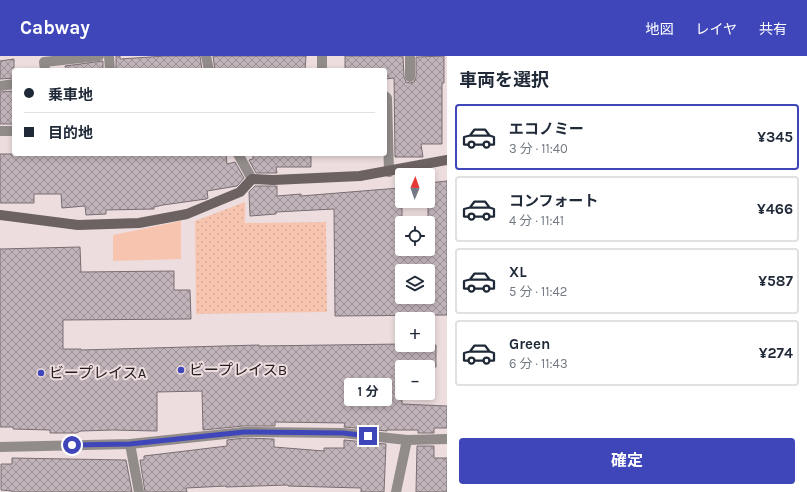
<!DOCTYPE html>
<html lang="ja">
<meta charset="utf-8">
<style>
:root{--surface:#fff;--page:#f2f2f3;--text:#1f2937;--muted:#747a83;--line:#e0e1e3;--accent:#3f46ba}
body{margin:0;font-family:Karla,"Noto Sans JP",sans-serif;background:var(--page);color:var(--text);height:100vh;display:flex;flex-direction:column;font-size:15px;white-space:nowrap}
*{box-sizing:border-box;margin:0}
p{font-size:13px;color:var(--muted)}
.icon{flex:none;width:22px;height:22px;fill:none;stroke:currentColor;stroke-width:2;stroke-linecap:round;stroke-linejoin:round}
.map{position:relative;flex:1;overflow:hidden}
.panel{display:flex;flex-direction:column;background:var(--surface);width:360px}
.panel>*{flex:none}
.banner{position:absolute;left:12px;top:12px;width:375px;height:88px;border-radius:4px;box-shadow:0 2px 6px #0003;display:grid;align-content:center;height:88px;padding:0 12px;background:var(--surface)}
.needle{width:26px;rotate:2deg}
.tools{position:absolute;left:395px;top:112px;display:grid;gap:8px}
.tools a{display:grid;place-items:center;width:40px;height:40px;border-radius:4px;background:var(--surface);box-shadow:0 2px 6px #0003;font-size:20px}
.end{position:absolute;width:18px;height:18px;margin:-9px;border:5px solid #3f46ba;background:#fff;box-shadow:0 0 0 2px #fff}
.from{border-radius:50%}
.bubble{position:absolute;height:28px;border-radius:4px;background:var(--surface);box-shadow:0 2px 6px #0003;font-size:13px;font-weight:700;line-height:28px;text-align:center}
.banner b{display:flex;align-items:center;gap:14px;height:38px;font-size:15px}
.banner b+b{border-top:1px solid var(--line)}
.banner i{width:10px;height:10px;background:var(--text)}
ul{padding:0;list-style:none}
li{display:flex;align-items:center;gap:12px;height:66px;margin:0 8px 6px;padding:0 4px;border:2px solid var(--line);border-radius:4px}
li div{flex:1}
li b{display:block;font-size:15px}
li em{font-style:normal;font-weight:700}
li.selected{border-color:var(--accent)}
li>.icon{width:36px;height:36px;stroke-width:1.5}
h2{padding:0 12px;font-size:18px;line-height:48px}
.action{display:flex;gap:8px;margin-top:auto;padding:8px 12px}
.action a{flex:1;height:46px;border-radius:4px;background:var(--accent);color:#fff;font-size:16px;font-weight:700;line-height:46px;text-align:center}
header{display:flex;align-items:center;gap:24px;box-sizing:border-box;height:56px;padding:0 20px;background:var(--accent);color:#fff}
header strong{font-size:19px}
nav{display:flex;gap:22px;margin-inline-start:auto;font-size:14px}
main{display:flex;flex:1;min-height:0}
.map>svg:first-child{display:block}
</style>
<header>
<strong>Cabway</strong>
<nav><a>地図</a><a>レイヤ</a><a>共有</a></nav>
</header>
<main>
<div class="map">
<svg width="447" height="436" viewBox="0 0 447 436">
<defs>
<pattern id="garden-dots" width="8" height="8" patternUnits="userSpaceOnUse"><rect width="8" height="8" fill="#f7c5af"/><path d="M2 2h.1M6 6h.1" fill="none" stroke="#d3a996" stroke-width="1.8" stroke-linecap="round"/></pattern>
<pattern id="building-cross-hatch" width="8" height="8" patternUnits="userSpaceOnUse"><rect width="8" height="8" fill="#c0b3b9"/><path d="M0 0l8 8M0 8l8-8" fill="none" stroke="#9c9196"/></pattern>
</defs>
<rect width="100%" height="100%" fill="#eddddf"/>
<path fill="#f7c5af" d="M 181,165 L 181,203 L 113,205 L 113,179 Z"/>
<path fill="url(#garden-dots)" d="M 245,146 L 245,167 L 326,166 L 327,256 L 196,258 L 195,165 Z"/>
<g fill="url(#building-cross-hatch)" stroke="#7a6e73" fill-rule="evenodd">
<path d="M 116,0 L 120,0 L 120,3 L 165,0 L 200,0 L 202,14 L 116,14 Z"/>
<path d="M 213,0 L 306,0 L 305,14 L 215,14 Z"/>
<path d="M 345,0 L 403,0 L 404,21 L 406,26 L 410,27 L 414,26 L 416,21 L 416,1 L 444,0 L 444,27 L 442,27 L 442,88 L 421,88 L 423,101 L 395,101 L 394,22 L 385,23 L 385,14 L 345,14 Z"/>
<path d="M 14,3 L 14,22 L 0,23 L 0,5 Z"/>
<path d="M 103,5 L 103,14 L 66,14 L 65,10 Z"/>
<path d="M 14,35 L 14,68 L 0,68 L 0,36 Z"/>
<path d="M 0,98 L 226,98 L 227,108 L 235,106 L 244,122 L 237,130 L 207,135 L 208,142 L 206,143 L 163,149 L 154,151 L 154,153 L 106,154 L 106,158 L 86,159 L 85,150 L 62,152 L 61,138 L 34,138 L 34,147 L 0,147 Z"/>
<path d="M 253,98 L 311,98 L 311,111 L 276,111 L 277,117 L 256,117 L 249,104 L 253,103 Z"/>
<path d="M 447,125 L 447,259 L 335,260 L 334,153 L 276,156 L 276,158 L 250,160 L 249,136 L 255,130 L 277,130 L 277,140 L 301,138 L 301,140 L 399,132 L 400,145 L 402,145 L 402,193 L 428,193 L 428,127 ZM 402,215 L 428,215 L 428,241 L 402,241 Z"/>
<path d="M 80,191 L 81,216 L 174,215 L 174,234 L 190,234 L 191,263 L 63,264 L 63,293 L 81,293 L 81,294 L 259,289 L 259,290 L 402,288 L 402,289 L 436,289 L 436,311 L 402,311 L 402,348 L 447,350 L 447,372 L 434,372 L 434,377 L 418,377 L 418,374 L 387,374 L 387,375 L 344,371 L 345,367 L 275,366 L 275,370 L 243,370 L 203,374 L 202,335 L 157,336 L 157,375 L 113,374 L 81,375 L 76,377 L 50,377 L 50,374 L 13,373 L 13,371 L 0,371 L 0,193 Z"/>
<path d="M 244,382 L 274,383 L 274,391 L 324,395 L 324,392 L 344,392 L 344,384 L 386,388 L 384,436 L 361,436 L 361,432 L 288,430 L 288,429 L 226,431 L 226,430 L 186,432 L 187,436 L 145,436 L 140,404 L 144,404 L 144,400 L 227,390 L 227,384 Z"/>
<path d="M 417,390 L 434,390 L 434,402 L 447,402 L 447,436 L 416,436 Z"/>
<path d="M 12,402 L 126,404 L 132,436 L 12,436 L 12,435 L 1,434 L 1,408 L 12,408 Z"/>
</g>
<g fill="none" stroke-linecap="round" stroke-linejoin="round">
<g stroke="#918b8a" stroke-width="10">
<path d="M 45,14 L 44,6 L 99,0"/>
<path d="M 322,14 L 322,0"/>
<path d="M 410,21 L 410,0"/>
<path d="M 0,30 L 14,28"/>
<path d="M 385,40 L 387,42 L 389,116"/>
</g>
<g stroke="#918b8a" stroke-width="10">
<path d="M 109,0 L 110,14"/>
<path d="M 206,0 L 209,14"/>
<path d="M 0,75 L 14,75"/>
<path d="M 238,98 L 252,123"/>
<path d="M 130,388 L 139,436"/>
<path d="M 0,391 L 130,388 L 244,376 L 343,377 L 407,384 L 447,383"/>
<path d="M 396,436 L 407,384"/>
</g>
<path stroke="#6b6261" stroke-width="10" d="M 0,159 L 78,169 L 139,167 L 187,158 L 240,136 L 252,123 L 273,124 L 360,120 L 447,104"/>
</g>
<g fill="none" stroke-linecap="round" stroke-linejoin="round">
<path stroke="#3f46ba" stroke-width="5" d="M 72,389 L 130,388 L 244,376 L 343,377 L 368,380"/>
</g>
<g fill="#3f46ba" stroke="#eddddf" stroke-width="1.5">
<circle cx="181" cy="314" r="4"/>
<circle cx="41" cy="317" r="4"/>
</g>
<g text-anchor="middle" stroke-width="4" stroke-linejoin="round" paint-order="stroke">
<g font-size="15" fill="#231d1e" stroke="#eddddf" text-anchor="start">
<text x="189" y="319">ビープレイスB</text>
<text x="49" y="322">ビープレイスA</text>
</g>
</g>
</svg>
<div class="tools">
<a><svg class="needle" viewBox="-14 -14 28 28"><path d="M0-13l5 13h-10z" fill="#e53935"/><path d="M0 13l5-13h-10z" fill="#747a83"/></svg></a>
<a><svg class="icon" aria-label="locate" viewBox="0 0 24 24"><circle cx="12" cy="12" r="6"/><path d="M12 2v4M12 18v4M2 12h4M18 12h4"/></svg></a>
<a><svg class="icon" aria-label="layers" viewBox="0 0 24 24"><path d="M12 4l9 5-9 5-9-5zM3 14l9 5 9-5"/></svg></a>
<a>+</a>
<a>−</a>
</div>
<i class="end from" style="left:72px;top:389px"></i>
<i class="end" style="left:368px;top:380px"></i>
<div class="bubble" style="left:344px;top:322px;width:48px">1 分</div>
<div class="banner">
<b><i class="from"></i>乗車地</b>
<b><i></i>目的地</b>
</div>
</div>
<section class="panel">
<h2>車両を選択</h2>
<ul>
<li class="selected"><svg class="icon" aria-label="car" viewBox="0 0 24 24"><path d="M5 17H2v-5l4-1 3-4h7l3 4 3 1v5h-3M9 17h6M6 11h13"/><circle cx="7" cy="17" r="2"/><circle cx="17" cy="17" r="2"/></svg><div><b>エコノミー</b><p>3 分 · 11:40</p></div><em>¥345</em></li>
<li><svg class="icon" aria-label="car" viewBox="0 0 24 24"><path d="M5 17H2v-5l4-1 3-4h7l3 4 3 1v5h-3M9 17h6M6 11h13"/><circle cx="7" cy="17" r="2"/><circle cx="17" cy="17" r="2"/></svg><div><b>コンフォート</b><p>4 分 · 11:41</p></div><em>¥466</em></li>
<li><svg class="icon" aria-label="car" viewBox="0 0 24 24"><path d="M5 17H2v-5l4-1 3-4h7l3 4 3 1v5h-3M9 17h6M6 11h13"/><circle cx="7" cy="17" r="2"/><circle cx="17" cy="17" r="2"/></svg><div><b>XL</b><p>5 分 · 11:42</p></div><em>¥587</em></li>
<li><svg class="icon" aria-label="car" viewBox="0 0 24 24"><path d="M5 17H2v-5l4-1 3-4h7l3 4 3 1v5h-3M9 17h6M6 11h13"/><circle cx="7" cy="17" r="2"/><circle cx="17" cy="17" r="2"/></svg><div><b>Green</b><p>6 分 · 11:43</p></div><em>¥274</em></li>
</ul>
<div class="action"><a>確定</a></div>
</section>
</main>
